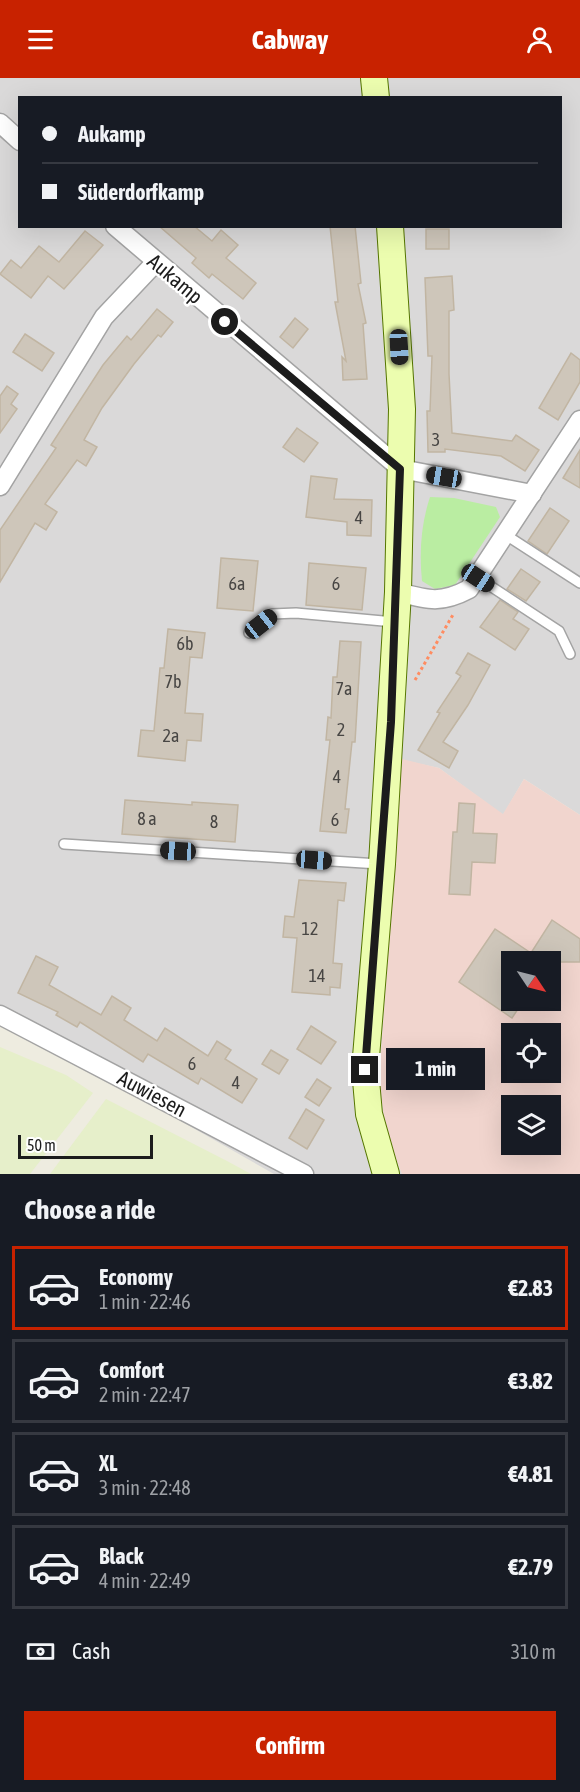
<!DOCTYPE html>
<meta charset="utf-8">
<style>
:root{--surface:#171b24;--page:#20242c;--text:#f1f3f6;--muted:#9ea1a6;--line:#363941;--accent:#c82200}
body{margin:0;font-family:"Asap Condensed",sans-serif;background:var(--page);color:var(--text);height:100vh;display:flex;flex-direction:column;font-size:22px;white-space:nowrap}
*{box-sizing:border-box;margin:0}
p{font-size:20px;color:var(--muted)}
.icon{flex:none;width:33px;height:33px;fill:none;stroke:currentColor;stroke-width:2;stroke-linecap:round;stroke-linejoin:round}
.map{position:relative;height:1096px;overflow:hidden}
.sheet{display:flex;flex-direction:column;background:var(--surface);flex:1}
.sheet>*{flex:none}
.guide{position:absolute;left:18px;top:18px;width:544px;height:132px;border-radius:0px;box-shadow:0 6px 24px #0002;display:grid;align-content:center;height:132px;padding:0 24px;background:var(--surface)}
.needle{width:39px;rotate:125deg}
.buttons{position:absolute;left:501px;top:873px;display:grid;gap:12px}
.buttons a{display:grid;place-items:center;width:60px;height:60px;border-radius:0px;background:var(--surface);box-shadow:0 6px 24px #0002;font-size:30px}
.scale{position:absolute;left:18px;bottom:15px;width:135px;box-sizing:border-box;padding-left:6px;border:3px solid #1c1c1c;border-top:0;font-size:16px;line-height:21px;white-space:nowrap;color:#1c1c1c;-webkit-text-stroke:4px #fff;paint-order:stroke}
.end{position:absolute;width:27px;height:27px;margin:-14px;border:8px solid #1c1c1c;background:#fff;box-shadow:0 0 0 3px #fff}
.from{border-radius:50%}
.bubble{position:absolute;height:42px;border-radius:0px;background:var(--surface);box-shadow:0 6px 24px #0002;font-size:20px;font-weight:700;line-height:42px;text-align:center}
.car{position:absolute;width:18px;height:36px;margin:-18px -9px;border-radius:8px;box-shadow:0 0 4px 2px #0007;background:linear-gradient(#222 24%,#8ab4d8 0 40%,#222 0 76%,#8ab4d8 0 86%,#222 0)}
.guide b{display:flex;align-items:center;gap:21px;height:57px;font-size:22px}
.guide b+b{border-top:2px solid var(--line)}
.guide i{width:15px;height:15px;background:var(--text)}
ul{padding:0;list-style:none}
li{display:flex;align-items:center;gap:18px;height:84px;margin:0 12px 9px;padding:0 12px;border:3px solid var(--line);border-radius:0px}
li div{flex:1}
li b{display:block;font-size:22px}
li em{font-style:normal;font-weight:700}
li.selected{border-color:var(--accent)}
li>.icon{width:54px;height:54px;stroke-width:1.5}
h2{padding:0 24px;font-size:27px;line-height:72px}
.pay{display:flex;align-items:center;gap:15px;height:66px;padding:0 24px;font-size:22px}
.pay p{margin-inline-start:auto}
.action{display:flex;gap:12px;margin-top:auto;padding:12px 24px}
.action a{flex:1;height:69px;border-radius:0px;background:var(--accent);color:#fff;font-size:24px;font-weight:700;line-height:69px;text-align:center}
header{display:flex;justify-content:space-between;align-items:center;height:78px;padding:0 24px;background:var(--accent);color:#fff;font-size:27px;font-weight:700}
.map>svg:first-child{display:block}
</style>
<header><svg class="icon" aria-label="menu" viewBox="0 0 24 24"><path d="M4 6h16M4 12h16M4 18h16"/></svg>Cabway<svg class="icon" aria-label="person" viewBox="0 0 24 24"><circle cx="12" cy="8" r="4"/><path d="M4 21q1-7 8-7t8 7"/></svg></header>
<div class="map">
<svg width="580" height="1096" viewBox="0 0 580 1096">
<rect width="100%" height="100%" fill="#eeece0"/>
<path fill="#dad9d9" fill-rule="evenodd" d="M 0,0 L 580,0 L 580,737 L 524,701 L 503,737 L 439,690 L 402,682 L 379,1002 L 386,1055 L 402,1096 L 274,1096 L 105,1000 L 0,946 ZM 20,20 L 561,20 L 561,148 L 20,148 Z"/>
<path fill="#f1d5ce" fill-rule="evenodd" d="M 402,681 L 439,690 L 503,736 L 524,701 L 580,737 L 580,1096 L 402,1096 L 386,1055 L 379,1002 ZM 512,884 L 550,884 L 550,922 L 512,922 ZM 512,956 L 550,956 L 550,994 L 512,994 ZM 512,1028 L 550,1028 L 550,1066 L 512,1066 Z"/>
<g fill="#e6efca">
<path d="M 0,969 L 66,997 L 93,1015 L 30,1096 L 0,1096 Z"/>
<path d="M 106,1021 L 227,1083 L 251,1096 L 50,1096 Z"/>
</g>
<path fill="#baeda2" d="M 430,419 L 454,420 L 496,429 L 500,439 L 455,507 L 435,511 L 422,503 C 419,475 421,446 430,419 Z"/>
<g fill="#cec6ba" stroke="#c1b5a2" stroke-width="1.5">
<path d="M 159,148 L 194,148 L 212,163 L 221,152 L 238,167 L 226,180 L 256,205 L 243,221 L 212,196 L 209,200 L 192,185 L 196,180 Z"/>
<path d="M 330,148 L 355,148 L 361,205 L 358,206 L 366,245 L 363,246 L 367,301 L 343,302 L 342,279 L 346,283 L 335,224 L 338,224 Z"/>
<rect x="426" y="151" width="23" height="20"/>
<path d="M 85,153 L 103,167 L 64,211 L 48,198 L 31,220 L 0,196 L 11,182 L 21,190 L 39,168 L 59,184 Z"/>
<path d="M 452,198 L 454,232 L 449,233 L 449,296 L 452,355 L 512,363 L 516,357 L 539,372 L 525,393 L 501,378 L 445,371 L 445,374 L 428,374 L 427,333 L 430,333 L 432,278 L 428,278 L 425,200 Z"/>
<path d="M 157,231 L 173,244 L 161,259 L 158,257 L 134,286 L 102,330 L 84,362 L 97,369 L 86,388 L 77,382 L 45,426 L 57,434 L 46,452 L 35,445 L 0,504 L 0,452 L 56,370 L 51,367 L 103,287 L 127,258 L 131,262 Z"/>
<path d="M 295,240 L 308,251 L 293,270 L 280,259 Z"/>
<path d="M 25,256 L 54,275 L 42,293 L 13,274 Z"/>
<path d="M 571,275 L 580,282 L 580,304 L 558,342 L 539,330 Z"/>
<path d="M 7,308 L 18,316 L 11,326 L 17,331 L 0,355 L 0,318 Z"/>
<path d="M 297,350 L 318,365 L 304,384 L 283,369 Z"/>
<path d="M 580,372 L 580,410 L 563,400 Z"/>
<path d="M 311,398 L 337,401 L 334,421 L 372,422 L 371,458 L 347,457 L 347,444 L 306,439 Z"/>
<path d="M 550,430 L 569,443 L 547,476 L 528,463 Z"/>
<path d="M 221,480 L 258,483 L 253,533 L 217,530 Z"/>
<path d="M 309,485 L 366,490 L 362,532 L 306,527 Z"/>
<path d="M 521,491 L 540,504 L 526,523 L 507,511 Z"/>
<path d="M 500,522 L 518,534 L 513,541 L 529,551 L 515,572 L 480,549 Z"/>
<path d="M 168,551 L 205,555 L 202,580 L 190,579 L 185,635 L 203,636 L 201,663 L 187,662 L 185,683 L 138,678 L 141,652 L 154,653 L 160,590 L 164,590 Z"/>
<path d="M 340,563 L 361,564 L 355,664 L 352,664 L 345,731 L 349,731 L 346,755 L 320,753 L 330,662 L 326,662 L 328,639 L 331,640 L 333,599 L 337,599 Z"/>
<path d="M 468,575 L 490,587 L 468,627 L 443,664 L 458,673 L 449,690 L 418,672 L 440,635 L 437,634 L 461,598 L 456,595 Z"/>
<path d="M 125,722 L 192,727 L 192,724 L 238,727 L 235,764 L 122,756 Z"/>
<path d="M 459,725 L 475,726 L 473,755 L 497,756 L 495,785 L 472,784 L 470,817 L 449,816 L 453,754 L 457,754 Z"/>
<path d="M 299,802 L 346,805 L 344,823 L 338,822 L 333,885 L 342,886 L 340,910 L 330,909 L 330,917 L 292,914 L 297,860 L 283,859 L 285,838 L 294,839 Z"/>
<path d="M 552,842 L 580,861 L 580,884 L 512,884 L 512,922 L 524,922 L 512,940 L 459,904 L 495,851 L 531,875 Z"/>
<path d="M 36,878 L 58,889 L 49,907 L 101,937 L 112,918 L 131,930 L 124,942 L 157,963 L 165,950 L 208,978 L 217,963 L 231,972 L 225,981 L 257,1001 L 242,1025 L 201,1000 L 198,1006 L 148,976 L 143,984 L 80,944 L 77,949 L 56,937 L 58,934 L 18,915 Z"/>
<path d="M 311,948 L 336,964 L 321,986 L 297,971 Z"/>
<path d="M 271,972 L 288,982 L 279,996 L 262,986 Z"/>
<path d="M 317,1001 L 331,1010 L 319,1028 L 305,1019 Z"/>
<path d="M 306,1031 L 324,1042 L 307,1071 L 289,1060 Z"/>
</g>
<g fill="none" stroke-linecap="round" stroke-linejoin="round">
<g stroke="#a3a3a3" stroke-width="12">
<g id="service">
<path d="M 506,457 L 580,505"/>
<path d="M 478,500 L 559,553 L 570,576"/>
<path d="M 249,555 L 272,536 L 296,535 L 394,544"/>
<path d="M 64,766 L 379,786"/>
</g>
</g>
<g stroke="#a3a3a3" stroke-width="21">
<g id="minor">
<path d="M 0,45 L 20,63"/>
<path d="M 115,148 L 401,391 L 532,416"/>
<path d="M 0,408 L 104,239 L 155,185"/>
<path d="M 398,514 C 428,522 441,526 469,511 L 580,342"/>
<path d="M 0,937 L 304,1096"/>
</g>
</g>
<g stroke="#557600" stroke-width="28">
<g id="secondary">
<path d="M 374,0 L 376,20"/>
<path d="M 386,1096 L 369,1036 L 365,991 L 382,786 L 398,514 L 402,331 L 390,148"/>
</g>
</g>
<path stroke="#ff8c61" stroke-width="3" stroke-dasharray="3 3" stroke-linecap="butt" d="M 415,602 L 454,535"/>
<use href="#service" stroke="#fff" stroke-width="9"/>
<use href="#minor" stroke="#fff" stroke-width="18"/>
<use href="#secondary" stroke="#ecfdaf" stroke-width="26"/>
</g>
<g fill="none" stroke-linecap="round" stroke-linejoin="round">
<path stroke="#1c1c1c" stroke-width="8" d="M 225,244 L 400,391 L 391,644 L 365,992"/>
</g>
<g text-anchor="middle" stroke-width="5" stroke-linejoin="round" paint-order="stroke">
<g font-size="18" fill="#484644">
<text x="436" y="368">3</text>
<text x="359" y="446">4</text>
<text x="237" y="512">6a</text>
<text x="336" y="512">6</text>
<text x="185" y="572">6b</text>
<text x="173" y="610">7b</text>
<text x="344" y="617">7a</text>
<text x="341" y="658">2</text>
<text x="171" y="664">2a</text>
<text x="337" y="705">4</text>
<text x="147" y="747">8 a</text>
<text x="335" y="748">6</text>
<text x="214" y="750">8</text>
<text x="310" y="857">12</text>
<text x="317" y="904">14</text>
<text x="192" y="992">6</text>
<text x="236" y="1011">4</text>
</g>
<g font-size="21" fill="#1c1c1c" stroke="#fff">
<text transform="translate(175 201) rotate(40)" y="7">Aukamp</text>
<text transform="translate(152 1016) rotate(28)" y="7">Auwiesen</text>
</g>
</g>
</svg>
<div class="buttons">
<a><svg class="needle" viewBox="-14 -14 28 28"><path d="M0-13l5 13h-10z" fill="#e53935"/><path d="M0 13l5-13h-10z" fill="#9ea1a6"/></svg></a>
<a><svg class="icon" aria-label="locate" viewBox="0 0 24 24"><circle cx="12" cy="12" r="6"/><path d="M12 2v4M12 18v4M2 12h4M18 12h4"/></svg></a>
<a><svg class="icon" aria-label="layers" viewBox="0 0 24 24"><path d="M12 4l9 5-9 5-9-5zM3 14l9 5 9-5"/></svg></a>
</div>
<div class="scale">50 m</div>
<i class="end from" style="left:225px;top:244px"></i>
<i class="end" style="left:365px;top:992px"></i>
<div class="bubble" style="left:386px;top:970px;width:99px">1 min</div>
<i class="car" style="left:399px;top:269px;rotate:177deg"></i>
<i class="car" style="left:444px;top:399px;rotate:280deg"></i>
<i class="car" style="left:478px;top:500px;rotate:123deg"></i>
<i class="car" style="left:261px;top:546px;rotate:52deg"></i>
<i class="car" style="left:178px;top:773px;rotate:273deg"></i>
<i class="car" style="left:314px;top:782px;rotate:94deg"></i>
<div class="guide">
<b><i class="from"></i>Aukamp</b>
<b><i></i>Süderdorfkamp</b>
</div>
</div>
<section class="sheet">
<h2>Choose a ride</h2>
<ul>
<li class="selected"><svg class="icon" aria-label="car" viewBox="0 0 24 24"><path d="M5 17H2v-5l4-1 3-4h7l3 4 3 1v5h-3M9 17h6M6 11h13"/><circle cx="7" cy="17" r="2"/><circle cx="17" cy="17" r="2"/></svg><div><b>Economy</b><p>1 min · 22:46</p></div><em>€2.83</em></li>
<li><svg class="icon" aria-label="car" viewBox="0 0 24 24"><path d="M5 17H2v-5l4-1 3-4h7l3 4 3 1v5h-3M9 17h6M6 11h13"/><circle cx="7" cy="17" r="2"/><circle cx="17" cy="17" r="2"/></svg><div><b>Comfort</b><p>2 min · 22:47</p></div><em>€3.82</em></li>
<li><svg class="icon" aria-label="car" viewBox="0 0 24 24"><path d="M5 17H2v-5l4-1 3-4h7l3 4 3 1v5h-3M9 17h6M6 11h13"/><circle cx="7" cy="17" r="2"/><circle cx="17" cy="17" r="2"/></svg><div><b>XL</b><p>3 min · 22:48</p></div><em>€4.81</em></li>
<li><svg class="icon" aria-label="car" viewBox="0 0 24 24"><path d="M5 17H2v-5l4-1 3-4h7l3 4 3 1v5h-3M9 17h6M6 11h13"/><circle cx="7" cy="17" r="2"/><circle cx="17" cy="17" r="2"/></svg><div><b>Black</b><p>4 min · 22:49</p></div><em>€2.79</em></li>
</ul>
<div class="pay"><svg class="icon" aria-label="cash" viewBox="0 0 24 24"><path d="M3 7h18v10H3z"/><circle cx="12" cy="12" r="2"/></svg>Cash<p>310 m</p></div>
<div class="action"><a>Confirm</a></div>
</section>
